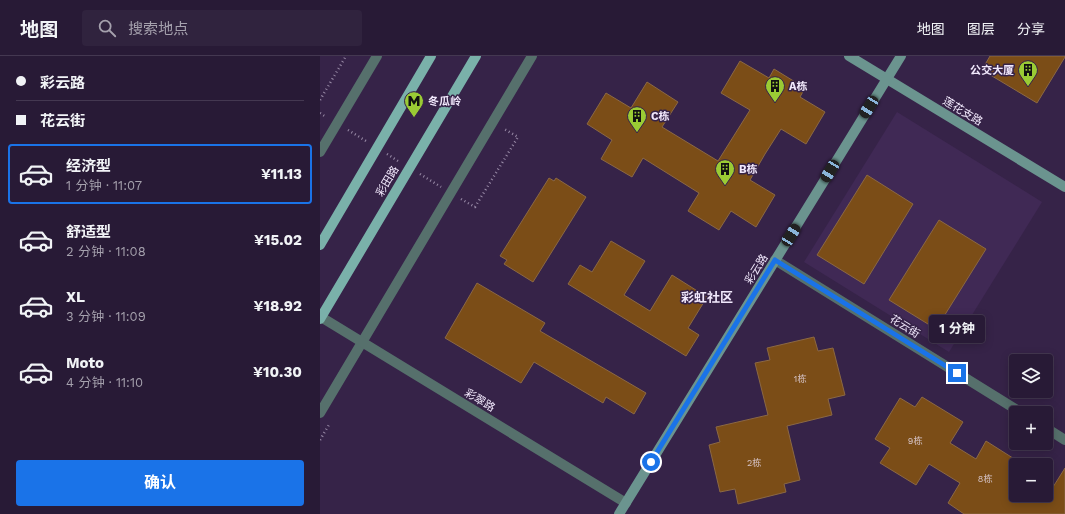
<!DOCTYPE html>
<html lang="zh">
<meta charset="utf-8">
<style>
:root{--surface:#281a36;--page:#30233e;--text:#f1f3f6;--muted:#a5a1ad;--line:#443851;--accent:#1a73e8}
body{margin:0;font-family:"Work Sans","Noto Sans SC",sans-serif;background:var(--page);color:var(--text);height:100vh;display:flex;flex-direction:column;font-size:15px;white-space:nowrap}
*{box-sizing:border-box;margin:0}
p{font-size:13px;color:var(--muted)}
.icon{flex:none;width:22px;height:22px;fill:none;stroke:currentColor;stroke-width:2;stroke-linecap:round;stroke-linejoin:round}
.map{position:relative;flex:1;overflow:hidden}
.sheet{display:flex;flex-direction:column;background:var(--surface);width:320px}
.sheet>*{flex:none}
.hud{display:grid;align-content:center;height:88px;padding:0 16px;background:var(--surface)}
.fabs{position:absolute;left:689px;top:298px;display:grid;gap:8px}
.fabs a{display:grid;place-items:center;width:44px;height:44px;border-radius:4px;background:var(--surface);box-shadow:0 2px 10px #0003,0 0 0 1px var(--line);font-size:20px}
.end{position:absolute;width:18px;height:18px;margin:-9px;border:5px solid #1a73e8;background:#fff;box-shadow:0 0 0 2px #fff}
.from{border-radius:50%}
.bubble{position:absolute;height:28px;border-radius:4px;background:var(--surface);box-shadow:0 2px 10px #0003,0 0 0 1px var(--line);font-size:13px;font-weight:700;line-height:28px;text-align:center}
.car{position:absolute;width:12px;height:24px;margin:-12px -6px;border-radius:5px;box-shadow:0 0 3px 1px #0007;background:linear-gradient(#222 24%,#8ab4d8 0 40%,#222 0 76%,#8ab4d8 0 86%,#222 0)}
.hud b{display:flex;align-items:center;gap:14px;height:38px;font-size:15px}
.hud b+b{border-top:1px solid var(--line)}
.hud i{width:10px;height:10px;background:var(--text)}
ul{padding:0;list-style:none}
li{display:flex;align-items:center;gap:12px;height:60px;margin:0 8px 6px;padding:0 8px;border:2px solid transparent;border-radius:4px}
li div{flex:1}
li b{display:block;font-size:15px}
li em{font-style:normal;font-weight:700}
li.on{border-color:var(--accent)}
li>.icon{width:36px;height:36px;stroke-width:1.5}
.cta{display:flex;gap:8px;margin-top:auto;padding:8px 16px}
.cta a{flex:1;height:46px;border-radius:4px;background:var(--accent);color:#fff;font-size:16px;font-weight:700;line-height:46px;text-align:center}
header{display:flex;align-items:center;gap:24px;box-sizing:border-box;height:56px;padding:0 20px;background:var(--surface);border-bottom:1px solid var(--line)}
header strong{font-size:19px}
nav{display:flex;gap:22px;margin-inline-start:auto;font-size:14px}
.search{width:280px;height:36px;background:var(--page);display:flex;align-items:center;gap:10px;box-sizing:border-box;padding:0 14px;border-radius:4px;color:var(--muted);font-size:15px}
main{display:flex;flex:1;min-height:0}
.map>svg:first-child{display:block}
</style>
<header>
<strong>地图</strong>
<div class="search"><svg class="icon" aria-label="search" viewBox="0 0 24 24"><circle cx="10" cy="10" r="6"/><path d="M15 15l6 6"/></svg>搜索地点</div>
<nav><a>地图</a><a>图层</a><a>分享</a></nav>
</header>
<main>
<section class="sheet">
<div class="hud">
<b><i class="from"></i>彩云路</b>
<b><i></i>花云街</b>
</div>
<ul>
<li class="on"><svg class="icon" aria-label="car" viewBox="0 0 24 24"><path d="M5 17H2v-5l4-1 3-4h7l3 4 3 1v5h-3M9 17h6M6 11h13"/><circle cx="7" cy="17" r="2"/><circle cx="17" cy="17" r="2"/></svg><div><b>经济型</b><p>1 分钟 · 11:07</p></div><em>¥11.13</em></li>
<li><svg class="icon" aria-label="car" viewBox="0 0 24 24"><path d="M5 17H2v-5l4-1 3-4h7l3 4 3 1v5h-3M9 17h6M6 11h13"/><circle cx="7" cy="17" r="2"/><circle cx="17" cy="17" r="2"/></svg><div><b>舒适型</b><p>2 分钟 · 11:08</p></div><em>¥15.02</em></li>
<li><svg class="icon" aria-label="car" viewBox="0 0 24 24"><path d="M5 17H2v-5l4-1 3-4h7l3 4 3 1v5h-3M9 17h6M6 11h13"/><circle cx="7" cy="17" r="2"/><circle cx="17" cy="17" r="2"/></svg><div><b>XL</b><p>3 分钟 · 11:09</p></div><em>¥18.92</em></li>
<li><svg class="icon" aria-label="car" viewBox="0 0 24 24"><path d="M5 17H2v-5l4-1 3-4h7l3 4 3 1v5h-3M9 17h6M6 11h13"/><circle cx="7" cy="17" r="2"/><circle cx="17" cy="17" r="2"/></svg><div><b>Moto</b><p>4 分钟 · 11:10</p></div><em>¥10.30</em></li>
</ul>
<div class="cta"><a>确认</a></div>
</section>
<div class="map">
<svg width="745" height="458" viewBox="0 0 745 458">
<rect width="100%" height="100%" fill="#362348"/>
<path fill="#402955" d="M 577,56 L 722,146 L 629,296 L 484,206 Z"/>
<g fill="#7b4d17" stroke="#8b6844">
<path d="M 670,0 L 745,0 L 745,1 L 717,47 L 662,14 Z"/>
<path d="M 420,5 L 449,22 L 454,13 L 485,32 L 480,41 L 505,56 L 486,88 L 461,73 L 445,98 L 430,124 L 455,139 L 436,171 L 411,155 L 399,174 L 368,155 L 379,137 L 323,102 L 312,121 L 281,103 L 292,84 L 267,68 L 286,37 L 311,52 L 327,26 L 358,46 L 342,71 L 398,105 L 430,54 L 401,37 Z"/>
<path d="M 547,119 L 593,148 L 544,228 L 497,199 Z"/>
<path d="M 229,122 L 234,125 L 236,122 L 266,141 L 213,226 L 184,208 L 187,204 L 180,200 Z"/>
<path d="M 619,164 L 666,193 L 616,273 L 569,244 Z"/>
<path d="M 291,185 L 325,205 L 304,239 L 330,255 L 352,219 L 387,241 L 368,272 L 379,279 L 366,300 L 248,228 L 260,209 L 272,216 Z"/>
<path d="M 157,227 L 225,267 L 220,275 L 326,337 L 314,358 L 286,341 L 283,347 L 214,306 L 201,327 L 125,282 Z"/>
<path d="M 494,281 L 498,295 L 513,292 L 525,339 L 508,343 L 512,359 L 467,370 L 480,424 L 464,428 L 466,436 L 418,448 L 415,433 L 400,436 L 389,389 L 400,386 L 396,371 L 448,359 L 435,307 L 450,304 L 447,292 Z"/>
<path d="M 602,341 L 643,366 L 630,387 L 656,403 L 666,385 L 696,404 L 696,439 L 728,439 L 745,412 L 745,458 L 644,458 L 628,447 L 640,427 L 609,408 L 596,429 L 560,407 L 570,392 L 555,383 L 580,342 L 595,351 Z"/>
</g>
<g fill="none" stroke-linecap="round" stroke-linejoin="round">
<g stroke="#988aa6" stroke-width="2.5" stroke-dasharray="1 3" stroke-linecap="butt">
<path d="M 0,44 L 26,0"/>
<path d="M 0,57 L 6,61"/>
<path d="M 28,74 L 46,85"/>
<path d="M 67,98 L 78,105"/>
<path d="M 100,118 L 121,131"/>
<path d="M 141,143 L 155,151 L 198,81 L 184,73"/>
<path d="M 0,384 L 10,367"/>
</g>
<g stroke="#56706c" stroke-width="10">
<path d="M 0,96 L 57,0"/>
<path d="M 0,357 L 212,0"/>
</g>
<g stroke="#56706c" stroke-width="10">
<path d="M 455,204 L 702,357"/>
<path d="M 1,261 L 306,447"/>
<path d="M 726,372 L 745,384"/>
</g>
<g stroke="#6b948f" stroke-width="10">
<path d="M 529,0 L 745,131"/>
<path d="M 299,458 L 581,0"/>
</g>
<g stroke="#7ab1aa" stroke-width="10">
<path d="M 0,189 L 111,0"/>
<path d="M 0,263 L 156,0"/>
</g>
</g>
<g fill="none" stroke-linecap="round" stroke-linejoin="round">
<path stroke="#1a73e8" stroke-width="5" d="M 331,406 L 455,204 L 637,317"/>
</g>
<defs>
<g id="building-pin" transform="scale(1)"><path d="M0 17L-7.5 6A9.5 9.5 0 1 1 7.5 6Z" fill="#9acb34" stroke="#362348"/><path d="M-4-6H4V6H1V3H-1V6H-4ZM-2.5-4.3h1.7v1.8h-1.7ZM.8-4.3h1.7v1.8H.8ZM-2.5-1h1.7V.8h-1.7ZM.8-1h1.7V.8H.8Z" fill="#111"/></g>
<g id="metro-pin" transform="scale(1)"><path d="M0 17L-7.5 6A9.5 9.5 0 1 1 7.5 6Z" fill="#9acb34" stroke="#362348"/><path d="M-5.5 5V-5H-3L0 0L3-5H5.5V5H3V-.5L0 4L-3-.5V5Z" fill="#111"/></g>
</defs>
<g fill-rule="evenodd">
<use href="#building-pin" x="708" y="14"/>
<use href="#building-pin" x="455" y="30"/>
<use href="#metro-pin" x="94" y="45"/>
<use href="#building-pin" x="317" y="60"/>
<use href="#building-pin" x="405" y="113"/>
</g>
<g text-anchor="middle" stroke-width="3" stroke-linejoin="round" paint-order="stroke">
<g font-size="9" fill="#d4c1c3">
<text x="480" y="326">1栋</text>
<text x="595" y="388">9栋</text>
<text x="434" y="410">2栋</text>
<text x="665" y="426">8栋</text>
</g>
<g font-size="11" font-weight="bold" fill="#f1e8fc" stroke="#362348" text-anchor="start">
<text x="694" y="18" text-anchor="end">公交大厦</text>
<text x="469" y="34">A栋</text>
<text x="108" y="49">冬瓜岭</text>
<text x="331" y="64">C栋</text>
<text x="419" y="117">B栋</text>
</g>
<g font-size="11" fill="#f1e8fc" stroke="#362348">
<text transform="translate(643 55) rotate(31)" y="4">莲花支路</text>
<text transform="translate(67 125) rotate(-59)" y="4">彩田路</text>
<text transform="translate(436 213) rotate(-58)" y="4">彩云路</text>
<text transform="translate(585 270) rotate(32)" y="4">花云街</text>
<text transform="translate(160 344) rotate(31)" y="4">彩翠路</text>
</g>
<g font-size="13" font-weight="bold" fill="#f1e8fc" stroke="#362348">
<text x="387" y="246">彩虹社区</text>
</g>
</g>
</svg>
<div class="fabs">
<a><svg class="icon" aria-label="layers" viewBox="0 0 24 24"><path d="M12 4l9 5-9 5-9-5zM3 14l9 5 9-5"/></svg></a>
<a>+</a>
<a>−</a>
</div>
<i class="end from" style="left:331px;top:406px"></i>
<i class="end" style="left:637px;top:317px"></i>
<div class="bubble" style="left:609px;top:259px;width:56px">1 分钟</div>
<i class="car" style="left:549px;top:51px;rotate:212deg"></i>
<i class="car" style="left:510px;top:115px;rotate:211deg"></i>
<i class="car" style="left:471px;top:179px;rotate:32deg"></i>
</div>
</main>
